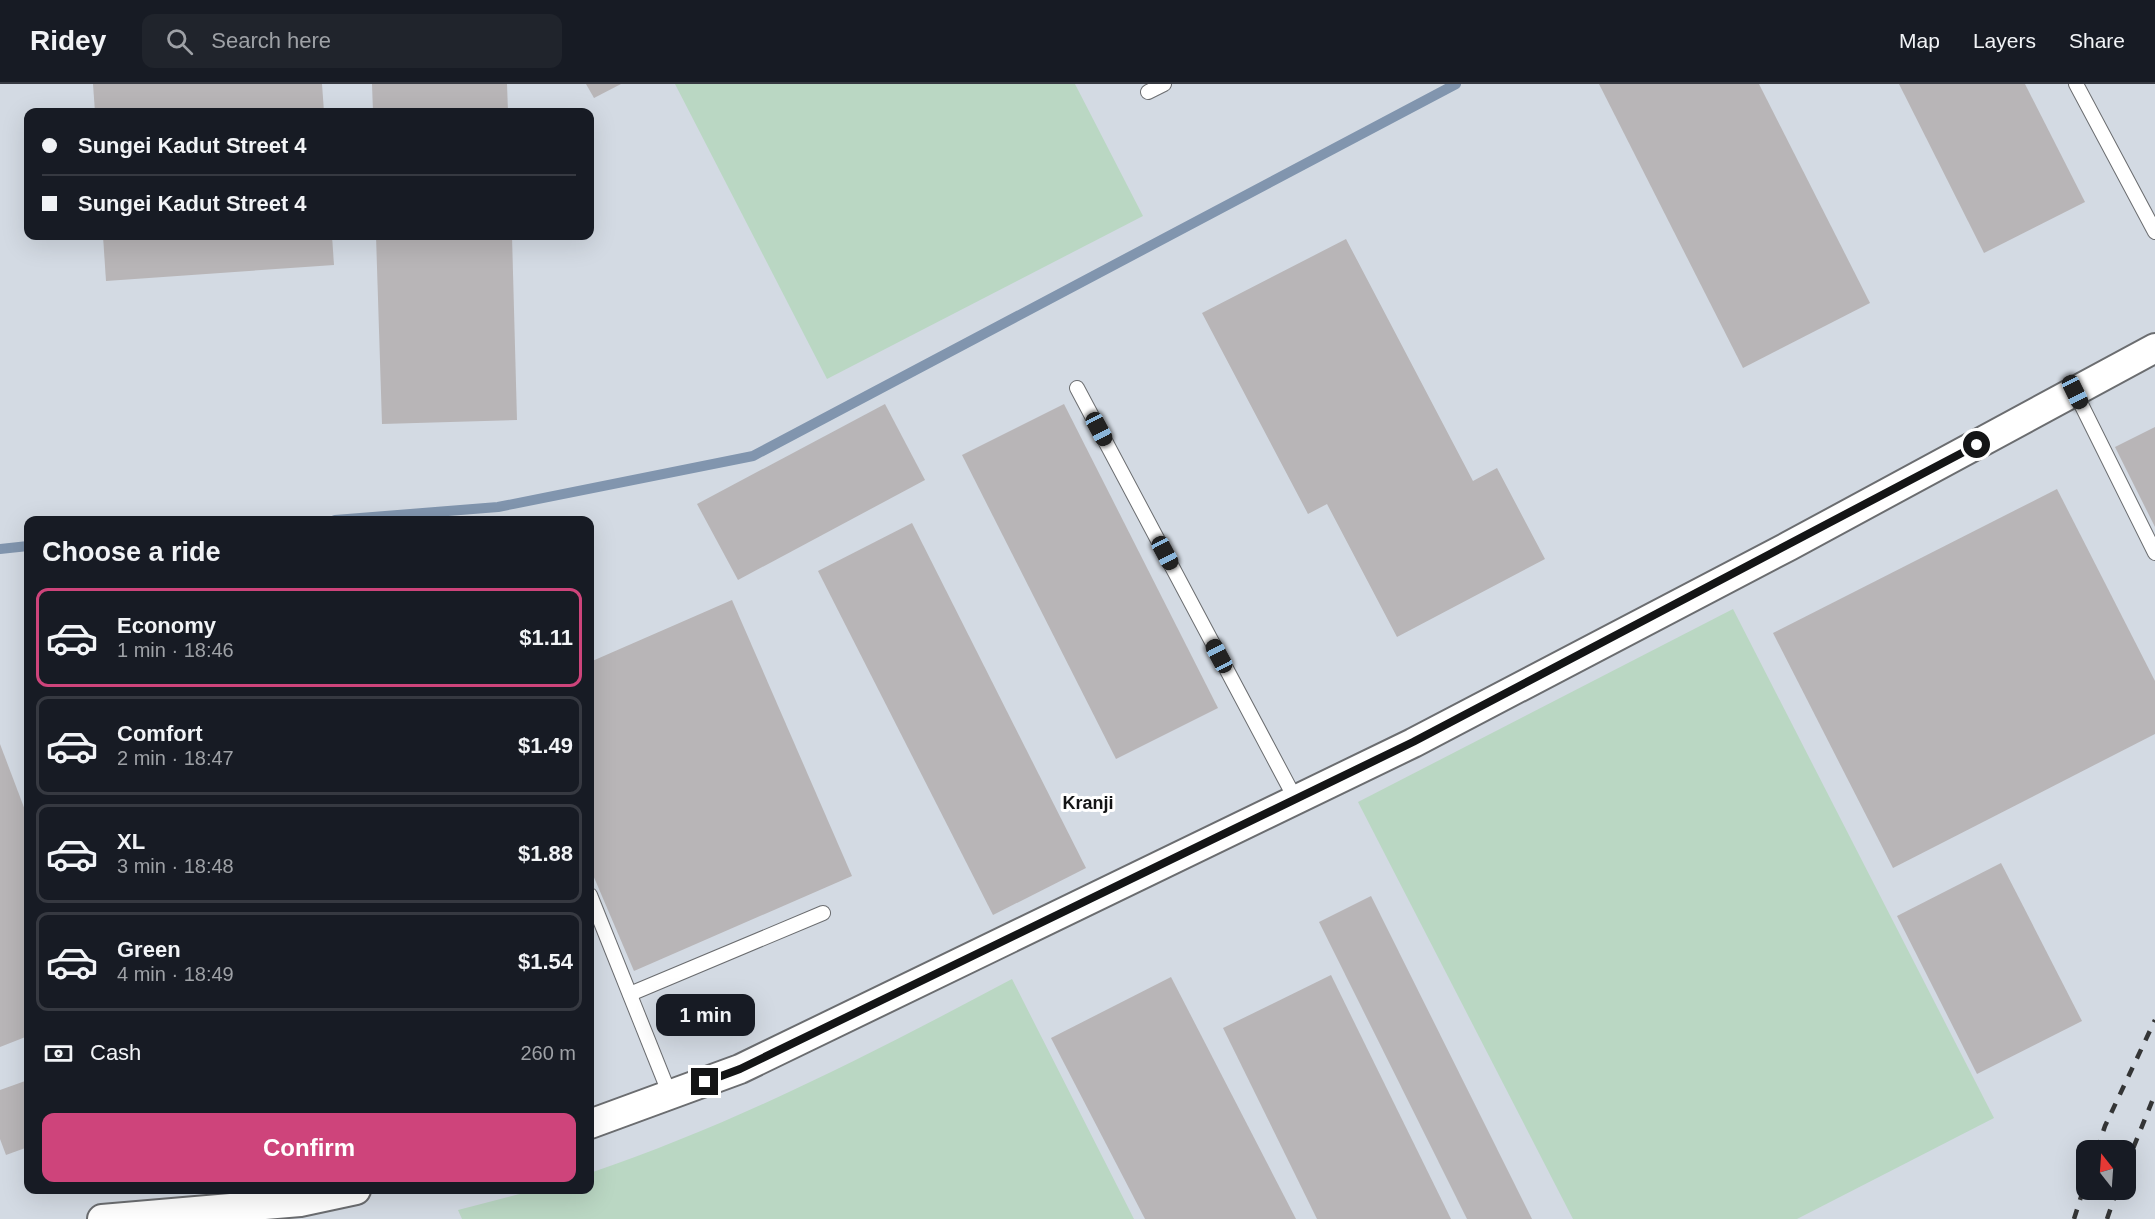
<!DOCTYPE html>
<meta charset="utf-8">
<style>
:root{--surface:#171b24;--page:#20242c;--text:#f1f3f6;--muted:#9ea1a6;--line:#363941;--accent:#ce447b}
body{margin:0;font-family:Helvetica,sans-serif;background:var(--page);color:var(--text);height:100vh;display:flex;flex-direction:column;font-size:22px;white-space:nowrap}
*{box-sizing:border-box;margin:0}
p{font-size:20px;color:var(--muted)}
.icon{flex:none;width:33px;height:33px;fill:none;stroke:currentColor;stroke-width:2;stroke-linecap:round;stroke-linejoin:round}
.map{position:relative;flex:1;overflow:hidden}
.drawer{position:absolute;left:24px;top:432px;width:570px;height:678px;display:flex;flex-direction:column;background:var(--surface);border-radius:12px;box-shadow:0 6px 24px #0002}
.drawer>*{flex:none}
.banner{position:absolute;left:24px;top:24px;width:570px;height:132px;border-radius:12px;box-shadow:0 6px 24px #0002;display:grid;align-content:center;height:132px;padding:0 18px;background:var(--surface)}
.needle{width:39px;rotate:343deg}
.tools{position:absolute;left:2076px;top:1056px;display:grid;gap:12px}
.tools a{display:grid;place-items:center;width:60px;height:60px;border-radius:12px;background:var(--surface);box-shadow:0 6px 24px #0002;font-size:30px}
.end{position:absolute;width:27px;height:27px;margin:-14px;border:8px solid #141516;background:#fff;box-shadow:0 0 0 3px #fff}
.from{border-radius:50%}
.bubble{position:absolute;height:42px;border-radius:12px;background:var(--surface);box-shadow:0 6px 24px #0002;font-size:20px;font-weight:600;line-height:42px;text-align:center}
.car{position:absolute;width:18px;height:36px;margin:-18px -9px;border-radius:8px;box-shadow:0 0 4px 2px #0007;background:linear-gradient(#222 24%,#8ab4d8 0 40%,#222 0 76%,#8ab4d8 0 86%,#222 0)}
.banner b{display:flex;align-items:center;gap:21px;height:57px;font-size:22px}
.banner b+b{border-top:2px solid var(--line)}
.banner i{width:15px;height:15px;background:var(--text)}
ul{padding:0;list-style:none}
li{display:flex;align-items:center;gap:18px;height:99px;margin:0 12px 9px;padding:0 6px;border:3px solid var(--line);border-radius:12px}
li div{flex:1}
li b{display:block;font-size:22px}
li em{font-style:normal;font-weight:600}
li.selected{border-color:var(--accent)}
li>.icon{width:54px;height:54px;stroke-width:1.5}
h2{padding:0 18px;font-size:27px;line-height:72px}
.pay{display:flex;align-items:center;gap:15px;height:66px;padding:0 18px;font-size:22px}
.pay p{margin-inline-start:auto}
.button{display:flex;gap:12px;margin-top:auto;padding:12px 18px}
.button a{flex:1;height:69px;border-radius:12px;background:var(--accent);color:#fff;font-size:24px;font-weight:600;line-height:69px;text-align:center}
header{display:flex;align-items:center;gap:36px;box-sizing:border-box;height:84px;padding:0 30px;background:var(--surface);border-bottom:2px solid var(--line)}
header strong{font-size:28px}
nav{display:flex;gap:33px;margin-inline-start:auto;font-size:21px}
.search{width:420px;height:54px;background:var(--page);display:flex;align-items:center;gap:15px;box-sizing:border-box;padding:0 21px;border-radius:12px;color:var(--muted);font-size:22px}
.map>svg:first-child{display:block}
</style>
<header>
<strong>Ridey</strong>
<div class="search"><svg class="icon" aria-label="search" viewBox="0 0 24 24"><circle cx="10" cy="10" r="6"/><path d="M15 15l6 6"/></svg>Search here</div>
<nav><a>Map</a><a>Layers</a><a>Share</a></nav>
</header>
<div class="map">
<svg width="2155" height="1135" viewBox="0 0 2155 1135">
<rect width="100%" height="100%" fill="#e4e6ea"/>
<path fill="#d3dae3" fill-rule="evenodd" d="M 0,0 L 2155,0 L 2155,1135 L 0,1135 ZM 28,28 L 590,28 L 590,152 L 28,152 ZM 28,436 L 590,436 L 590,1106 L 28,1106 ZM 2086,1066 L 2126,1066 L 2126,1106 L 2086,1106 Z"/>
<g fill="#bad7c3">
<path d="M 675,0 L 1075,0 L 1143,132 L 827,295 Z"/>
<path d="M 1733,525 L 1994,1034 L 1797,1135 L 1573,1135 L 1358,718 Z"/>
<path d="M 1012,895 L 1134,1135 L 462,1135 L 458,1126 L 535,1106 L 590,1106 L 590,1089 C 737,1039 875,968 1012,895 Z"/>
</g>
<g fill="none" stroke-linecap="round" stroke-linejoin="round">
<g stroke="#8195ae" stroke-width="10">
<path d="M 335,436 L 498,423 L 753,372 L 1456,0"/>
<path d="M 0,465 L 28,462"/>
</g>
</g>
<g fill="#b8b5b7">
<path d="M 93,0 L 322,0 L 324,28 L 95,28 Z"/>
<path d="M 372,0 L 507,0 L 508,28 L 373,28 Z"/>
<path d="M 586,0 L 621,0 L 594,14 Z"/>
<path d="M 1599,0 L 1759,0 L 1870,219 L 1743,284 Z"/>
<path d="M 1899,0 L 2025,0 L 2085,118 L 1984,169 Z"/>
<path d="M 103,152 L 332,152 L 334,181 L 106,197 Z"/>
<path d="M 376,152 L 512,152 L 517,336 L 382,340 Z"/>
<path d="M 1346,155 L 1473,397 L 1497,384 L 1545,475 L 1397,553 L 1327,420 L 1308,430 L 1202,229 Z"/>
<path d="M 885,320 L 925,396 L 738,496 L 697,420 Z"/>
<path d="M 1064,320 L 1218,624 L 1116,675 L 962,371 Z"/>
<path d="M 2155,343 L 2155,443 L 2115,363 Z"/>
<path d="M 2057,405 L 2155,597 L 2155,650 L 1893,784 L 1773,549 Z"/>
<path d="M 912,439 L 1086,784 L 993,831 L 818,487 Z"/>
<path d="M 732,516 L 852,792 L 634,887 L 590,784 L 590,578 Z"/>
<path d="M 0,660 L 28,734 L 28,952 L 0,963 Z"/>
<path d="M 2001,779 L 2082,937 L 1977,990 L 1897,832 Z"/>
<path d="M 1371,812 L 1532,1135 L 1467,1135 L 1319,838 Z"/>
<path d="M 1331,891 L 1451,1135 L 1317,1135 L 1223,944 Z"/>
<path d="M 1171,893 L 1296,1135 L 1145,1135 L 1051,954 Z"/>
<path d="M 28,996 L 28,1063 L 6,1071 L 0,1055 L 0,1006 Z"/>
</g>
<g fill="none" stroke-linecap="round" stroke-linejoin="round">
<g stroke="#6b6d70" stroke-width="16">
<g id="service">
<path d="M 2076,0 L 2155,148"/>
<path d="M 1148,8 L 1164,0"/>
<path d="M 1077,304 L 1296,716"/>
<path d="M 2075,308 L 2155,469"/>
<path d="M 590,811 L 670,1011"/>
<path d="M 630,910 L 823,829"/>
</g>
</g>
<g stroke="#6b6d70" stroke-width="32">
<g id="minor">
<path d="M 590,1040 L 740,985 L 1413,659 L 1789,462 L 2155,264"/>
<path d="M 102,1135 L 300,1118 L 356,1106"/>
</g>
</g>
<use href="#service" stroke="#fff" stroke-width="14"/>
<use href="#minor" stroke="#fff" stroke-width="28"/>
<g stroke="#343536" stroke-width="4.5" stroke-dasharray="10 10" stroke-linecap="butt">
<path d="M 2097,1066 L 2105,1042 L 2155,936"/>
<path d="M 2126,1082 L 2155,1010"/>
<path d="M 2074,1135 L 2086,1097"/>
<path d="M 2107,1135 L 2117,1106"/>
</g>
</g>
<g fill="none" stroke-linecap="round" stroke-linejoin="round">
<path stroke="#141516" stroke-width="8" d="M 705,998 L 740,985 L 1413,658 L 1977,361"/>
</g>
<g text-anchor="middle" stroke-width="6" stroke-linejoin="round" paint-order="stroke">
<g font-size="18" font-weight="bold" fill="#141516" stroke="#fff">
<text x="1088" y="725">Kranji</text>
</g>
</g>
</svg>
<div class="tools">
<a><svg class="needle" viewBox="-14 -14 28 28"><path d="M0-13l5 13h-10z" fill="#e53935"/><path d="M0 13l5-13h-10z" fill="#9ea1a6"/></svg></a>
</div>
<i class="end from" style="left:1977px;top:361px"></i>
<i class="end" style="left:705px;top:998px"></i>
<div class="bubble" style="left:656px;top:910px;width:99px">1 min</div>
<i class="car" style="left:2075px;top:308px;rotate:154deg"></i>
<i class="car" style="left:1099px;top:345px;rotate:152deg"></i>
<i class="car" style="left:1165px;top:469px;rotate:152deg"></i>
<i class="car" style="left:1219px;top:572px;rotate:332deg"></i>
<div class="banner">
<b><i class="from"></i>Sungei Kadut Street 4</b>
<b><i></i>Sungei Kadut Street 4</b>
</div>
<section class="drawer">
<h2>Choose a ride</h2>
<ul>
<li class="selected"><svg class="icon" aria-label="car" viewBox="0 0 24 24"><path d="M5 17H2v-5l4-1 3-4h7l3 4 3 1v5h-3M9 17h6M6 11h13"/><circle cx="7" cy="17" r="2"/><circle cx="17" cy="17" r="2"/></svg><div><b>Economy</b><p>1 min · 18:46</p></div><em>$1.11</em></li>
<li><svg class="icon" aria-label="car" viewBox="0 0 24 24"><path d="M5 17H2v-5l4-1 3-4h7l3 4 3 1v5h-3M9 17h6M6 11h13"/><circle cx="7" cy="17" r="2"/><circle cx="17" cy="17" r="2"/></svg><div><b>Comfort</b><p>2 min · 18:47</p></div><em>$1.49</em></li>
<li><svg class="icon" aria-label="car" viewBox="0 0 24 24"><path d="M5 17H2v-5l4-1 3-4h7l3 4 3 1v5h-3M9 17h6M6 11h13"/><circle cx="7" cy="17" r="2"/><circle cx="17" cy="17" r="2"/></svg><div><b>XL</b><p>3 min · 18:48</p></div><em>$1.88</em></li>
<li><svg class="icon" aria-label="car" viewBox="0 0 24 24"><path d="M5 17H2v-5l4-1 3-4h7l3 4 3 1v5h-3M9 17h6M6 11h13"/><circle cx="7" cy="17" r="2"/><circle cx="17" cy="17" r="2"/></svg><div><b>Green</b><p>4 min · 18:49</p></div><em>$1.54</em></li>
</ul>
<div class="pay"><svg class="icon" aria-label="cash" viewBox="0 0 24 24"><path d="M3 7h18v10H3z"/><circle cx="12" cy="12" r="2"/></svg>Cash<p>260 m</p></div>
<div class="button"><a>Confirm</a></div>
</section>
</div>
